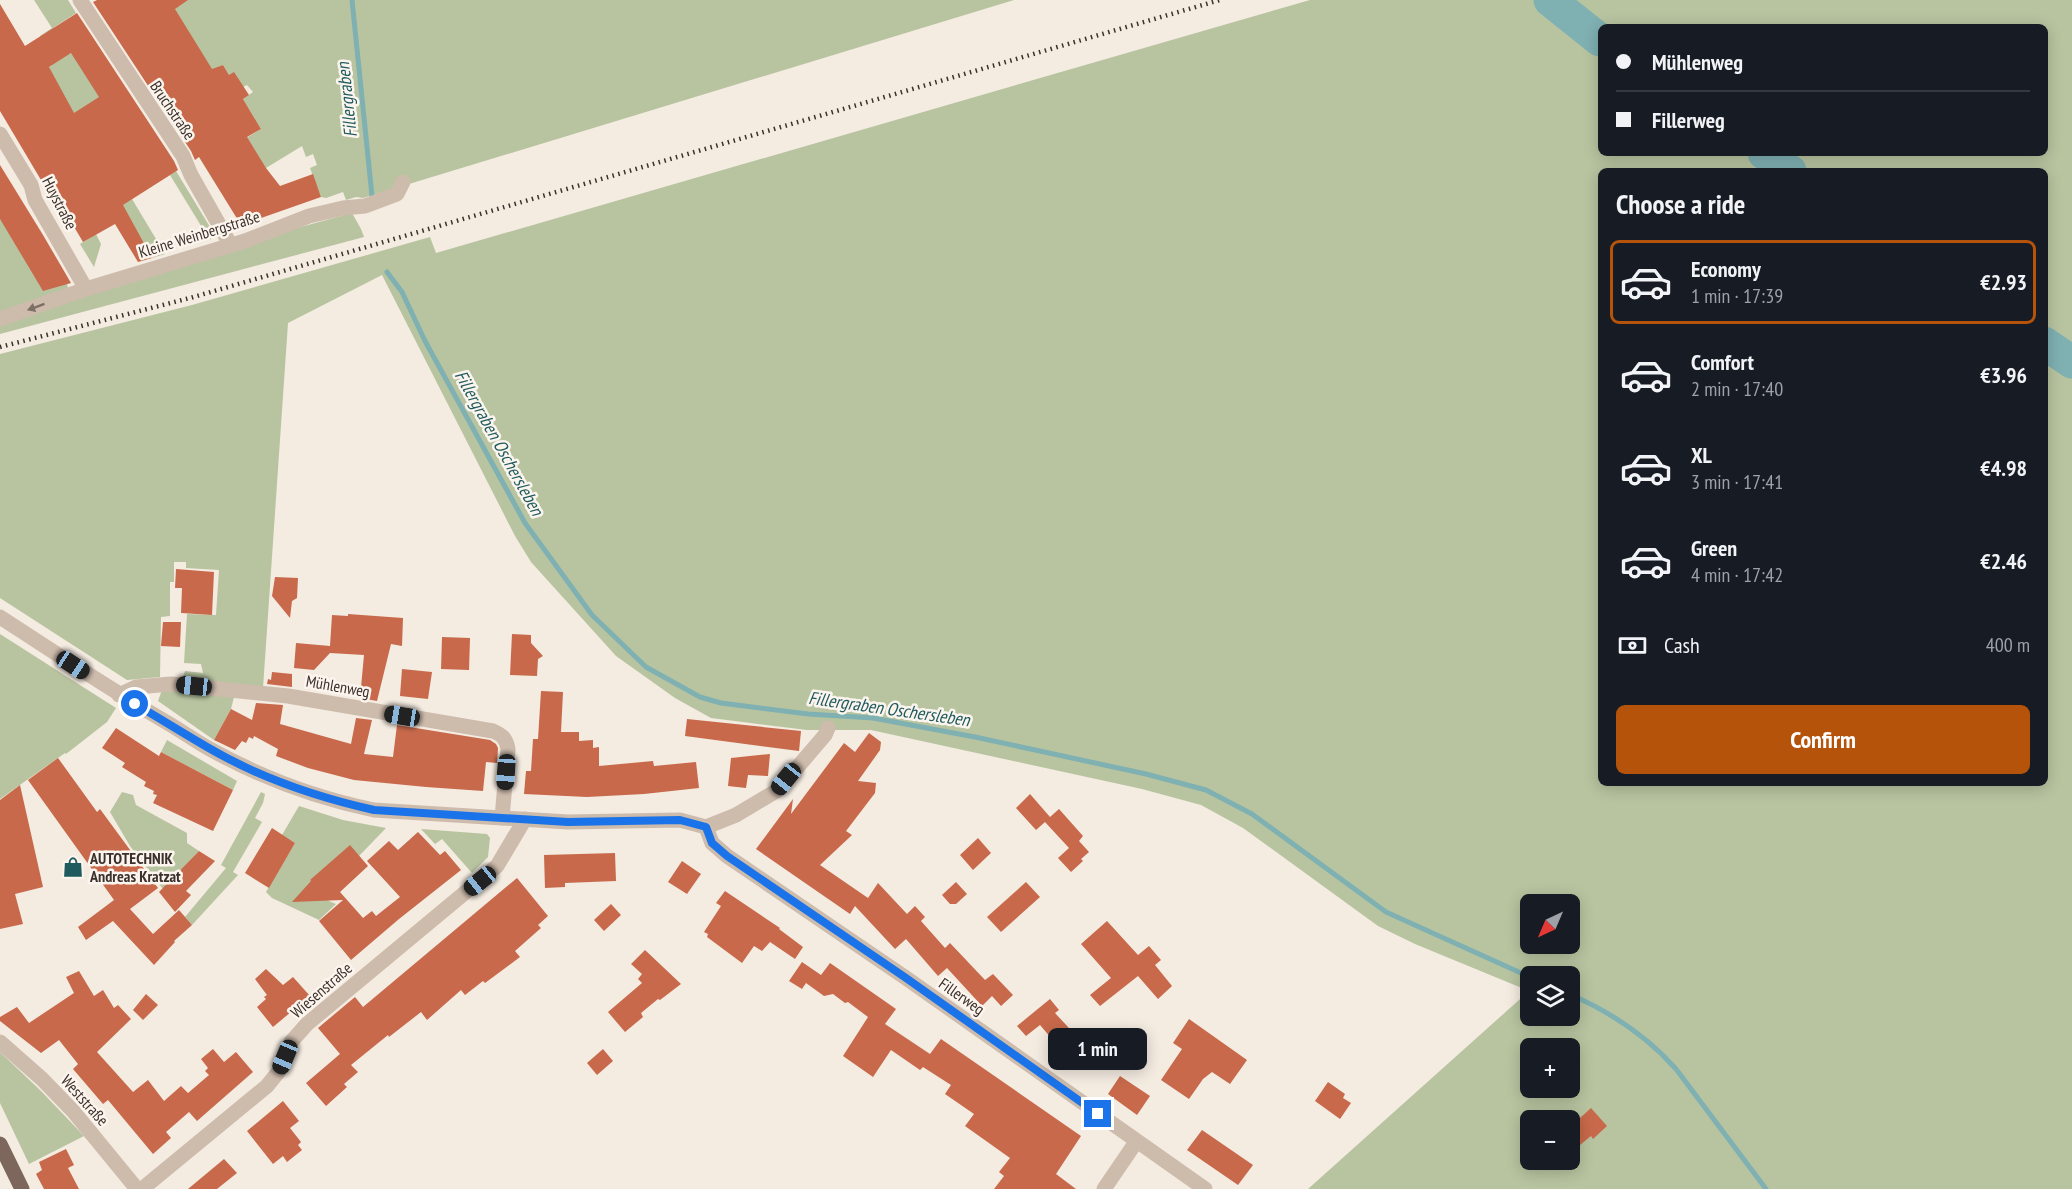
<!DOCTYPE html>
<meta charset="utf-8">
<style>
:root{--surface:#171b24;--page:#20242c;--text:#f1f3f6;--muted:#9ea1a6;--line:#363941;--accent:#b45309}
body{margin:0;font-family:"PT Sans Narrow",sans-serif;background:var(--page);color:var(--text);height:100vh;display:flex;flex-direction:column;font-size:22px;white-space:nowrap}
*{box-sizing:border-box;margin:0}
p{font-size:20px;color:var(--muted)}
.icon{flex:none;width:33px;height:33px;fill:none;stroke:currentColor;stroke-width:2;stroke-linecap:round;stroke-linejoin:round}
.map{position:relative;flex:1;overflow:hidden}
.details{position:absolute;left:1598px;top:168px;width:450px;height:618px;display:flex;flex-direction:column;background:var(--surface);border-radius:9px;box-shadow:0 3px 15px #0003}
.details>*{flex:none}
.top-card{position:absolute;left:1598px;top:24px;width:450px;height:132px;border-radius:9px;box-shadow:0 3px 15px #0003;display:grid;align-content:center;height:132px;padding:0 18px;background:var(--surface)}
.needle{width:39px;rotate:224deg}
.tools{position:absolute;left:1520px;top:894px;display:grid;gap:12px}
.tools a{display:grid;place-items:center;width:60px;height:60px;border-radius:9px;background:var(--surface);box-shadow:0 3px 15px #0003;font-size:30px}
.end{position:absolute;width:27px;height:27px;margin:-14px;border:8px solid #1a73e8;background:#fff;box-shadow:0 0 0 3px #fff}
.from{border-radius:50%}
.bubble{position:absolute;height:42px;border-radius:9px;background:var(--surface);box-shadow:0 3px 15px #0003;font-size:20px;font-weight:700;line-height:42px;text-align:center}
.car{position:absolute;width:18px;height:36px;margin:-18px -9px;border-radius:8px;box-shadow:0 0 4px 2px #0007;background:linear-gradient(#222 24%,#8ab4d8 0 40%,#222 0 76%,#8ab4d8 0 86%,#222 0)}
.top-card b{display:flex;align-items:center;gap:21px;height:57px;font-size:22px}
.top-card b+b{border-top:2px solid var(--line)}
.top-card i{width:15px;height:15px;background:var(--text)}
ul{padding:0;list-style:none}
li{display:flex;align-items:center;gap:18px;height:84px;margin:0 12px 9px;padding:0 6px;border:3px solid transparent;border-radius:9px}
li div{flex:1}
li b{display:block;font-size:22px}
li em{font-style:normal;font-weight:700}
li.current{border-color:var(--accent)}
li>.icon{width:54px;height:54px;stroke-width:1.5}
h2{padding:0 18px;font-size:27px;line-height:72px}
.pay{display:flex;align-items:center;gap:15px;height:66px;padding:0 18px;font-size:22px}
.pay p{margin-inline-start:auto}
.action{display:flex;gap:12px;margin-top:auto;padding:12px 18px}
.action a{flex:1;height:69px;border-radius:9px;background:var(--accent);color:#fff;font-size:24px;font-weight:700;line-height:69px;text-align:center}
.map>svg:first-child{display:block}
</style>
<div class="map">
<svg width="2072" height="1189" viewBox="0 0 2072 1189">
<rect width="100%" height="100%" fill="#f4ebe1"/>
<g fill="#b8c4a0" fill-rule="evenodd">
<path d="M 34,0 L 68,0 L 76,13 L 53,28 L 69,54 L 72,53 L 105,105 L 68,117 L 49,67 L 52,65 L 46,45 L 40,36 L 52,28 Z"/>
<path d="M 174,0 L 1014,0 L 363,198 L 356,197 L 346,200 L 343,192 L 326,198 L 321,197 L 310,168 L 317,165 L 313,154 L 306,157 L 302,146 L 266,168 L 227,150 L 261,129 L 243,99 L 253,92 L 247,85 L 243,87 L 229,75 L 223,65 L 195,79 L 175,9 L 177,7 Z"/>
<path d="M 1310,0 L 2072,0 L 2072,1189 L 1308,1189 L 1529,991 L 1415,944 L 1378,926 L 1243,828 L 1201,805 L 1142,789 L 871,730 L 807,730 L 711,718 L 675,698 L 616,656 L 531,562 L 515,536 L 382,275 L 288,323 L 263,688 L 182,680 L 185,671 L 203,673 L 201,664 L 184,663 L 187,614 L 216,615 L 219,570 L 186,568 L 186,562 L 174,562 L 174,582 L 170,582 L 170,616 L 161,617 L 160,677 L 127,680 L 0,598 L 0,354 L 192,305 L 430,237 L 436,253 ZM 1600,27 L 2044,27 L 2044,153 L 1600,153 ZM 1600,171 L 2044,171 L 2044,783 L 1600,783 ZM 1530,904 L 1569,904 L 1569,944 L 1530,944 ZM 1530,976 L 1569,976 L 1569,1016 L 1530,1016 ZM 1530,1048 L 1569,1048 L 1569,1088 L 1530,1088 ZM 1530,1120 L 1569,1120 L 1569,1160 L 1530,1160 Z"/>
<path d="M 176,171 L 213,232 L 211,239 L 195,244 L 193,240 L 206,234 L 170,175 Z"/>
<path d="M 132,199 L 165,254 L 152,258 L 121,206 Z"/>
<path d="M 352,213 L 361,229 L 364,237 L 0,334 L 0,324 L 297,228 Z"/>
<path d="M 0,219 L 67,284 L 68,288 L 0,315 Z"/>
<path d="M 96,234 L 101,244 L 94,267 L 80,244 Z"/>
<path d="M 0,634 L 116,708 L 107,722 L 66,754 L 65,753 L 0,799 Z"/>
<path d="M 162,690 L 234,697 L 231,709 L 214,740 L 158,701 Z"/>
<path d="M 167,740 L 237,781 L 233,790 L 161,752 Z"/>
<path d="M 122,792 L 133,795 L 136,805 L 187,833 L 187,843 L 199,851 L 163,889 L 130,846 L 110,812 Z"/>
<path d="M 261,792 L 265,794 L 263,803 L 255,818 L 262,822 L 233,872 L 238,875 L 192,925 L 185,917 L 226,868 L 221,865 Z"/>
<path d="M 299,806 L 343,820 L 386,828 L 359,856 L 310,880 L 329,901 L 336,904 L 319,920 L 272,898 L 266,892 L 295,843 L 282,835 Z"/>
<path d="M 421,829 L 487,834 L 490,838 L 488,857 L 472,873 L 442,839 L 435,844 Z"/>
<path d="M 0,1052 L 41,1091 L 84,1136 L 29,1164 L 0,1103 Z"/>
</g>
<g fill="none" stroke-linecap="round" stroke-linejoin="round">
<g stroke="#7fb0b2" stroke-width="5">
<path d="M 352,0 L 372,196"/>
<path d="M 387,272 L 402,292 L 425,341 L 525,523 L 592,615 L 646,667 L 700,697 L 721,703 L 808,714 L 873,718 L 975,737 L 1146,774 L 1206,790 L 1252,814 L 1386,912 L 1530,977"/>
<path d="M 1569,994 C 1611,1012 1646,1035 1676,1069 L 1766,1189"/>
</g>
<g stroke="#7fb0b2" stroke-width="33">
<path d="M 1550,0 L 1600,40"/>
<path d="M 1764,153 L 1790,171"/>
<path d="M 2044,343 L 2072,362"/>
</g>
</g>
<g fill="#c8694b" fill-rule="evenodd">
<path d="M 97,0 L 188,0 L 175,9 L 212,69 L 223,65 L 229,75 L 234,72 L 249,95 L 243,99 L 261,129 L 247,137 L 266,168 L 280,186 L 313,174 L 321,197 L 241,225 L 199,157 L 195,160 L 191,151 L 93,2 Z"/>
<path d="M 0,4 L 25,46 L 77,13 L 174,161 L 178,170 L 123,205 L 152,258 L 138,262 L 115,224 L 83,242 L 70,220 L 66,222 L 0,111 ZM 71,53 L 99,97 L 74,113 L 49,67 Z"/>
<path d="M 0,165 L 43,235 L 71,283 L 43,291 L 0,219 Z"/>
<path d="M 176,569 L 214,572 L 212,615 L 181,613 L 182,588 L 175,588 Z"/>
<path d="M 275,577 L 298,578 L 297,598 L 292,601 L 290,618 L 272,596 Z"/>
<path d="M 348,614 L 403,618 L 402,646 L 391,644 L 377,701 L 360,698 L 364,655 L 330,653 L 314,670 L 294,668 L 296,643 L 330,646 L 332,615 L 348,616 Z"/>
<path d="M 163,622 L 181,622 L 180,647 L 161,646 Z"/>
<path d="M 512,634 L 531,635 L 531,643 L 543,656 L 538,659 L 537,676 L 510,675 Z"/>
<path d="M 442,637 L 470,638 L 469,670 L 441,669 Z"/>
<path d="M 402,669 L 432,672 L 428,699 L 400,696 Z"/>
<path d="M 272,672 L 292,674 L 292,687 L 267,684 L 268,679 L 271,680 Z"/>
<path d="M 541,691 L 563,692 L 561,732 L 579,732 L 579,741 L 593,740 L 593,748 L 599,747 L 599,766 L 653,761 L 654,766 L 696,762 L 699,788 L 644,794 L 587,797 L 524,794 L 526,771 L 531,771 L 533,739 L 538,739 Z"/>
<path d="M 256,703 L 283,705 L 280,724 L 351,744 L 356,718 L 372,720 L 364,754 L 393,757 L 397,725 L 490,740 L 496,744 L 498,748 L 497,763 L 486,762 L 483,791 L 426,787 L 354,780 L 308,768 L 276,756 L 278,749 L 254,736 L 253,739 L 249,737 L 246,743 L 242,741 L 235,750 L 214,740 L 231,709 L 252,720 Z"/>
<path d="M 687,719 L 801,731 L 799,751 L 685,736 Z"/>
<path d="M 116,728 L 159,756 L 161,752 L 233,790 L 213,831 L 153,803 L 157,795 L 153,794 L 154,791 L 144,786 L 146,782 L 122,767 L 125,763 L 102,748 Z"/>
<path d="M 869,733 L 881,742 L 880,750 L 858,781 L 876,783 L 875,793 L 846,831 L 852,835 L 820,865 L 868,898 L 878,883 L 907,914 L 915,906 L 925,917 L 921,921 L 945,948 L 950,943 L 985,980 L 993,974 L 1013,995 L 1001,1006 L 992,996 L 982,1006 L 947,968 L 938,976 L 906,939 L 895,949 L 855,906 L 850,914 L 756,849 L 793,799 L 791,814 L 844,743 L 855,752 Z"/>
<path d="M 770,754 L 768,776 L 748,775 L 746,788 L 728,786 L 731,758 Z"/>
<path d="M 58,758 L 97,812 L 100,809 L 158,888 L 130,909 L 153,934 L 179,910 L 192,925 L 174,941 L 175,942 L 154,965 L 113,921 L 86,940 L 78,927 L 114,900 L 28,780 Z"/>
<path d="M 20,785 L 43,887 L 15,894 L 23,924 L 0,929 L 0,800 Z"/>
<path d="M 1030,794 L 1050,817 L 1059,809 L 1083,836 L 1079,841 L 1089,852 L 1081,859 L 1083,861 L 1071,872 L 1058,858 L 1069,848 L 1045,822 L 1036,830 L 1016,808 Z"/>
<path d="M 272,828 L 295,843 L 269,888 L 245,873 Z"/>
<path d="M 418,832 L 440,855 L 445,851 L 461,870 L 399,919 L 351,960 L 319,921 L 343,900 L 292,902 L 311,881 L 310,880 L 350,845 L 368,866 L 340,892 L 363,918 L 372,911 L 376,916 L 400,897 L 367,861 L 389,841 L 398,850 Z"/>
<path d="M 978,838 L 991,853 L 973,870 L 960,855 Z"/>
<path d="M 199,851 L 215,861 L 186,891 L 191,895 L 175,912 L 159,892 Z"/>
<path d="M 615,853 L 616,881 L 565,883 L 565,887 L 545,888 L 544,855 Z"/>
<path d="M 682,861 L 701,874 L 687,894 L 668,882 Z"/>
<path d="M 517,878 L 548,916 L 538,925 L 541,928 L 515,951 L 520,957 L 485,983 L 483,981 L 465,995 L 461,990 L 427,1020 L 421,1012 L 389,1037 L 388,1035 L 351,1065 L 358,1072 L 344,1084 L 347,1087 L 326,1106 L 306,1083 L 340,1054 L 318,1028 L 355,997 L 363,1007 Z"/>
<path d="M 956,882 L 967,894 L 956,904 L 950,904 L 942,895 Z"/>
<path d="M 1026,882 L 1040,897 L 1001,932 L 987,917 Z"/>
<path d="M 725,891 L 780,928 L 779,929 L 803,947 L 795,959 L 770,942 L 762,951 L 754,946 L 742,963 L 707,937 L 708,934 L 704,932 L 721,906 L 716,903 Z"/>
<path d="M 611,904 L 621,915 L 604,931 L 594,920 Z"/>
<path d="M 1107,921 L 1138,955 L 1149,946 L 1161,960 L 1155,965 L 1172,986 L 1158,999 L 1138,976 L 1100,1006 L 1090,995 L 1111,978 L 1081,944 Z"/>
<path d="M 645,950 L 681,984 L 660,1000 L 658,999 L 641,1013 L 643,1017 L 625,1032 L 608,1012 L 642,983 L 638,979 L 642,974 L 631,964 Z"/>
<path d="M 802,962 L 821,975 L 830,963 L 896,1009 L 885,1024 L 930,1054 L 941,1039 L 1081,1136 L 1056,1174 L 1076,1189 L 994,1189 L 1004,1176 L 999,1172 L 1010,1158 L 965,1126 L 974,1114 L 945,1094 L 951,1085 L 923,1067 L 920,1070 L 891,1050 L 873,1077 L 843,1056 L 868,1017 L 848,1002 L 845,1003 L 833,994 L 824,996 L 806,983 L 802,989 L 789,981 Z"/>
<path d="M 266,969 L 283,985 L 293,977 L 310,996 L 273,1027 L 257,1007 L 266,999 L 264,997 L 267,995 L 255,979 Z"/>
<path d="M 79,971 L 94,996 L 103,990 L 114,1008 L 118,1005 L 131,1019 L 97,1052 L 133,1092 L 148,1080 L 164,1101 L 181,1086 L 188,1093 L 209,1075 L 205,1071 L 208,1068 L 201,1059 L 213,1049 L 224,1062 L 236,1052 L 253,1072 L 197,1121 L 189,1112 L 166,1132 L 171,1138 L 153,1154 L 108,1100 L 103,1104 L 73,1069 L 78,1064 L 59,1040 L 41,1053 L 0,1021 L 0,1017 L 17,1007 L 29,1023 L 74,993 L 66,977 Z"/>
<path d="M 146,994 L 158,1005 L 143,1020 L 133,1010 Z"/>
<path d="M 1050,999 L 1059,1010 L 1055,1013 L 1081,1041 L 1087,1035 L 1098,1046 L 1072,1069 L 1054,1050 L 1058,1046 L 1040,1025 L 1026,1036 L 1017,1026 Z"/>
<path d="M 1189,1019 L 1247,1060 L 1230,1084 L 1212,1072 L 1203,1079 L 1189,1099 L 1161,1080 L 1182,1049 L 1173,1043 Z"/>
<path d="M 603,1049 L 613,1061 L 597,1075 L 587,1063 Z"/>
<path d="M 1120,1076 L 1150,1096 L 1137,1115 L 1108,1094 Z"/>
<path d="M 1328,1082 L 1345,1094 L 1343,1098 L 1351,1103 L 1340,1119 L 1315,1101 Z"/>
<path d="M 283,1101 L 299,1121 L 290,1128 L 301,1142 L 298,1145 L 302,1150 L 287,1162 L 283,1156 L 273,1164 L 247,1131 Z"/>
<path d="M 1591,1108 L 1607,1126 L 1593,1139 L 1591,1136 L 1569,1154 L 1569,1128 Z"/>
<path d="M 1202,1130 L 1253,1165 L 1238,1185 L 1187,1150 Z"/>
<path d="M 66,1149 L 74,1165 L 68,1168 L 79,1189 L 44,1189 L 36,1174 L 42,1170 L 39,1162 Z"/>
<path d="M 224,1159 L 237,1173 L 217,1189 L 188,1189 Z"/>
</g>
<g fill="none" stroke-linecap="round" stroke-linejoin="round">
<g stroke="#cdbbac" stroke-width="15">
<path d="M 80,0 L 183,156 L 191,175 L 230,244"/>
<path d="M 0,134 L 31,185 L 35,200 L 86,289"/>
<path d="M 0,319 L 86,289 L 245,241 L 309,216 L 343,208 L 365,206 L 397,194 L 403,182"/>
<path d="M 0,617 C 55,653 109,689 166,722 C 180,730 194,740 208,748 C 260,777 316,798 374,810 L 568,822 L 680,820 L 706,827 L 736,815 L 778,790 L 825,735 L 828,728"/>
<path d="M 119,695 L 136,687 L 171,684 L 288,696 L 493,731 C 502,735 506,738 508,749 L 502,818"/>
<path d="M 706,827 L 712,843 L 727,856 L 906,978 L 1205,1189"/>
<path d="M 0,1042 L 42,1079 L 73,1111 L 137,1189"/>
<path d="M 142,1189 L 267,1086 L 279,1071 L 291,1042 L 307,1024 L 497,866 L 525,819"/>
<path d="M 1104,1189 L 1136,1142"/>
</g>
<path stroke="#7d675c" stroke-width="15" d="M 0,1144 L 22,1189"/>
<path stroke="#3b302b" stroke-width="4.5" stroke-dasharray="1.5 4.5" stroke-linecap="butt" d="M 0,347 L 190,298 L 1220,0"/>
</g>
<defs><path id="oneway-solid" d="M-6-.8H1V-3.2L6.5 0L1 3.2V.8H-6Z" transform="scale(1.5)"/></defs>
<use fill="#7d6f65" href="#oneway-solid" transform="translate(36 307) rotate(160)"/>
<g fill="none" stroke-linecap="round" stroke-linejoin="round">
<path stroke="#1a73e8" stroke-width="8" d="M 135,704 C 159,718 183,733 207,747 C 258,777 316,797 374,810 L 568,822 L 680,820 L 706,827 L 712,843 L 727,856 L 906,978 L 1098,1114"/>
</g>
<defs>
<g id="shop-bare" transform="scale(1.62)"><path d="M-5-2.5h2.3a2.7 3.5 0 0 1 5.4 0H5L5.5 6h-11ZM-1.5-2.5h3a1.5 2.3 0 0 0-3 0Z" fill="#1f5a5e" stroke="#fbf5ee" stroke-width="2.5" paint-order="stroke"/></g>
</defs>
<g fill-rule="evenodd">
<use href="#shop-bare" x="73" y="867"/>
</g>
<g text-anchor="middle" stroke-width="5" stroke-linejoin="round" paint-order="stroke">
<g font-size="16" fill="#3b302b" stroke="#fbf5ee">
<text transform="translate(173 110) rotate(56)" y="6">Bruchstraße</text>
<text transform="translate(60 203) rotate(63)" y="6">Huystraße</text>
<text transform="translate(199 234) rotate(-17)" y="6">Kleine Weinbergstraße</text>
<text transform="translate(338 686) rotate(10)" y="6">Mühlenweg</text>
<text transform="translate(321 990) rotate(-41)" y="6">Wiesenstraße</text>
<text transform="translate(962 996) rotate(35)" y="6">Fillerweg</text>
<text transform="translate(85 1100) rotate(48)" y="6">Weststraße</text>
</g>
<g font-size="16" font-weight="bold" fill="#3b302b" stroke="#fbf5ee" text-anchor="start">
<text x="90" y="864">AUTOTECHNIK<tspan x="90" dy="18">Andreas Kratzat</tspan></text>
</g>
<g font-size="18" font-style="italic" fill="#1f5a5e" stroke="#fbf5ee">
<text transform="translate(347 100) rotate(-96)" y="6">Fillergraben</text>
<text transform="translate(499 443) rotate(61)" y="6">Fillergraben Oschersleben</text>
<text transform="translate(889 709) rotate(8)" y="6">Fillergraben Oschersleben</text>
</g>
</g>
</svg>
<div class="tools">
<a><svg class="needle" viewBox="-14 -14 28 28"><path d="M0-13l5 13h-10z" fill="#e53935"/><path d="M0 13l5-13h-10z" fill="#9ea1a6"/></svg></a>
<a><svg class="icon" aria-label="layers" viewBox="0 0 24 24"><path d="M12 4l9 5-9 5-9-5zM3 14l9 5 9-5"/></svg></a>
<a>+</a>
<a>−</a>
</div>
<i class="end from" style="left:135px;top:704px"></i>
<i class="end" style="left:1098px;top:1114px"></i>
<div class="bubble" style="left:1048px;top:1028px;width:99px">1 min</div>
<i class="car" style="left:73px;top:665px;rotate:123deg"></i>
<i class="car" style="left:194px;top:686px;rotate:276deg"></i>
<i class="car" style="left:402px;top:716px;rotate:279deg"></i>
<i class="car" style="left:506px;top:772px;rotate:184deg"></i>
<i class="car" style="left:786px;top:779px;rotate:219deg"></i>
<i class="car" style="left:480px;top:881px;rotate:231deg"></i>
<i class="car" style="left:285px;top:1057px;rotate:203deg"></i>
<div class="top-card">
<b><i class="from"></i>Mühlenweg</b>
<b><i></i>Fillerweg</b>
</div>
<section class="details">
<h2>Choose a ride</h2>
<ul>
<li class="current"><svg class="icon" aria-label="car" viewBox="0 0 24 24"><path d="M5 17H2v-5l4-1 3-4h7l3 4 3 1v5h-3M9 17h6M6 11h13"/><circle cx="7" cy="17" r="2"/><circle cx="17" cy="17" r="2"/></svg><div><b>Economy</b><p>1 min · 17:39</p></div><em>€2.93</em></li>
<li><svg class="icon" aria-label="car" viewBox="0 0 24 24"><path d="M5 17H2v-5l4-1 3-4h7l3 4 3 1v5h-3M9 17h6M6 11h13"/><circle cx="7" cy="17" r="2"/><circle cx="17" cy="17" r="2"/></svg><div><b>Comfort</b><p>2 min · 17:40</p></div><em>€3.96</em></li>
<li><svg class="icon" aria-label="car" viewBox="0 0 24 24"><path d="M5 17H2v-5l4-1 3-4h7l3 4 3 1v5h-3M9 17h6M6 11h13"/><circle cx="7" cy="17" r="2"/><circle cx="17" cy="17" r="2"/></svg><div><b>XL</b><p>3 min · 17:41</p></div><em>€4.98</em></li>
<li><svg class="icon" aria-label="car" viewBox="0 0 24 24"><path d="M5 17H2v-5l4-1 3-4h7l3 4 3 1v5h-3M9 17h6M6 11h13"/><circle cx="7" cy="17" r="2"/><circle cx="17" cy="17" r="2"/></svg><div><b>Green</b><p>4 min · 17:42</p></div><em>€2.46</em></li>
</ul>
<div class="pay"><svg class="icon" aria-label="cash" viewBox="0 0 24 24"><path d="M3 7h18v10H3z"/><circle cx="12" cy="12" r="2"/></svg>Cash<p>400 m</p></div>
<div class="action"><a>Confirm</a></div>
</section>
</div>
